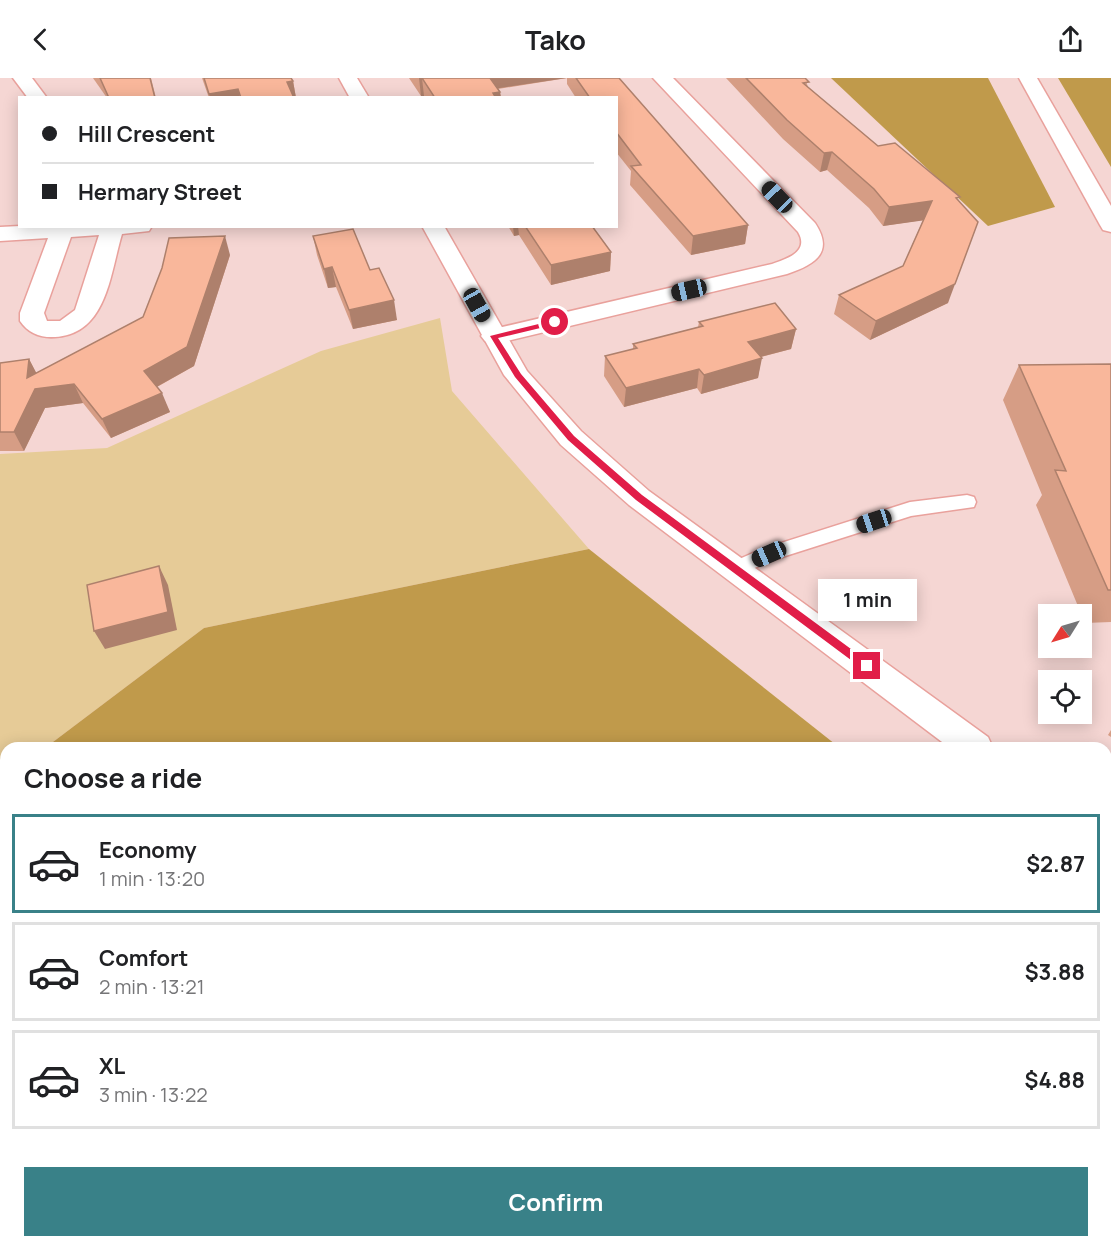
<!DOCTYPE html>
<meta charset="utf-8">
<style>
:root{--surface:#fff;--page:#f2f2f2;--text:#202124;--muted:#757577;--line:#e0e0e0;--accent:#398188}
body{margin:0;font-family:Manrope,sans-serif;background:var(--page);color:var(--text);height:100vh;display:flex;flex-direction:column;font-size:22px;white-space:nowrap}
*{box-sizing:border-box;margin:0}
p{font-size:20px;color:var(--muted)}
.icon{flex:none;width:33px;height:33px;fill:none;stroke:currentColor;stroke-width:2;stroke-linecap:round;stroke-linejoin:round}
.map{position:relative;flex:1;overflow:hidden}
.drawer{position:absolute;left:0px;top:664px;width:1112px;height:506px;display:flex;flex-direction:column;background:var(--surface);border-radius:18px 18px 0 0;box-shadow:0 3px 15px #0003}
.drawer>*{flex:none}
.guide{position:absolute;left:18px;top:18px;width:600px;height:132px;border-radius:0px;box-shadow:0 3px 15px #0003;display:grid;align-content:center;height:132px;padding:0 24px;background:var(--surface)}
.needle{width:39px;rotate:233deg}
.tools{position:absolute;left:1038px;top:526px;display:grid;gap:12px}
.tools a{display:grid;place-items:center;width:54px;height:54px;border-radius:0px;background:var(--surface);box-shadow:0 3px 15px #0003;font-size:30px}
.end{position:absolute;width:27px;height:27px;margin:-14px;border:8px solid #e11d48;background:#fff;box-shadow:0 0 0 3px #fff}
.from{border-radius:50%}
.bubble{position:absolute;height:42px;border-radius:0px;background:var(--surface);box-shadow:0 3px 15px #0003;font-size:20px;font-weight:700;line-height:42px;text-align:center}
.car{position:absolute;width:18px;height:36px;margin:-18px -9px;border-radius:8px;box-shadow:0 0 4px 2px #0007;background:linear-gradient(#222 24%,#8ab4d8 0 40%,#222 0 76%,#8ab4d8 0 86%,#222 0)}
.guide b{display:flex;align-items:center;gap:21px;height:57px;font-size:22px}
.guide b+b{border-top:2px solid var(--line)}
.guide i{width:15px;height:15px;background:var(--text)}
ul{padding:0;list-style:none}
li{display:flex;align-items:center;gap:18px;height:99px;margin:0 12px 9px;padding:0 12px;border:3px solid var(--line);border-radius:0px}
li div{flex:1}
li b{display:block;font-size:22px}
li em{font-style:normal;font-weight:700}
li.selected{border-color:var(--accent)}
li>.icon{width:54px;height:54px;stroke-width:1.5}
h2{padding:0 24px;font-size:27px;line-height:72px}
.action{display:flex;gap:12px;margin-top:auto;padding:12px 24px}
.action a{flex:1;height:69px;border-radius:0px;background:var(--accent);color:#fff;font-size:24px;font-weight:700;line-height:69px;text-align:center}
header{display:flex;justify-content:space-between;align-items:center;height:78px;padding:0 24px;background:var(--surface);font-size:27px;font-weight:700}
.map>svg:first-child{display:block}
</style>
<header><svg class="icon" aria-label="back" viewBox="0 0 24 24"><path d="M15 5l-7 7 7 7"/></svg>Tako<svg class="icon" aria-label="share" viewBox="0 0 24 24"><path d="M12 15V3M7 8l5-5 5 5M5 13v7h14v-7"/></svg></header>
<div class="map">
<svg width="1111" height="1169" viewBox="0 0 1111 1169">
<rect width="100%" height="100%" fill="#f5d6d3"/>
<g fill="#e6cb97">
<path d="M 440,240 L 452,313 L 589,471 L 204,550 L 45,670 L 6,670 L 6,778 L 0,805 L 0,376 L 107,370 L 321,273 Z"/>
<path d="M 0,856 L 6,877 L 6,1007 L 0,1011 Z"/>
</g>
<g fill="#c09a4b">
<path d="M 831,0 L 988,0 L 1055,129 L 988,148 Z"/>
<path d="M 1058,0 L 1111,0 L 1111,89 Z"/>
<path d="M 589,471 L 840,670 L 45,670 L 204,550 Z"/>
<path d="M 6,778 L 6,877 C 0,844 0,811 6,778 Z"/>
<path d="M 110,1164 L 264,1164 L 257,1169 L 112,1169 Z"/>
</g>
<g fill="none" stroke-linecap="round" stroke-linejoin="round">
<g stroke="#e9a19c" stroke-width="3">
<g id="service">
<path d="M 967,417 L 974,419 L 976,424 L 974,429 L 911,438 L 776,481 L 735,498 L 728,496 L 725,491 L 728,486 L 762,471 L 910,424 Z"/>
<path d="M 641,1164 L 673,1164 L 675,1169 L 643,1169 Z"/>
<path d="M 1038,1164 L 1071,1164 L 1073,1169 L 1040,1169 Z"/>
</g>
</g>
<g stroke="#e9a19c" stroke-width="3">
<g id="minor">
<path d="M 13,0 L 32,0 L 47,20 L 28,20 Z"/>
<path d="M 653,0 L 673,0 L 815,145 C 835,175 814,187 787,196 L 494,266 L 485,263 L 481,258 L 485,253 L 772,186 C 786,181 810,174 798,154 Z"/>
<path d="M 20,148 L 152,148 L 149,153 L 122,156 C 110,196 107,256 55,259 C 41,260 28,255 20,243 L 20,235 L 48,160 L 0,163 L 0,149 ZM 99,157 L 75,232 L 60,243 L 47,243 L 44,235 L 71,159 Z"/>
<path d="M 363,1164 L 415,1164 L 412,1169 L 361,1169 Z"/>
</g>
</g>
<g stroke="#e9a19c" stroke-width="3">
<g id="tertiary">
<path d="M 339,0 L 357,0 L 369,20 L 350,20 Z"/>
<path d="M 1019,0 L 1037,0 L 1111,128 L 1111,154 L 1103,152 L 1100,147 Z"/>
<path d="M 422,148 L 444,148 L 527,293 L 581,353 L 649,413 L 988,659 L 993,670 L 950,670 L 629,427 L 561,367 L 504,297 Z"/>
<path d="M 1106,756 L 1111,758 L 1111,795 L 1106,793 Z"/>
</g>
</g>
<use href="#service" fill="#fff" fill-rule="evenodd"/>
<use href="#minor" fill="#fff" fill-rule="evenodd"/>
<use href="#tertiary" fill="#fff" fill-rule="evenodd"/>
</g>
<g fill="#d69d85">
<path d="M 93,0 L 151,0 L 156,20 L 107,20 Z"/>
<path d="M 202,0 L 291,0 L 293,3 L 296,20 L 209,20 Z"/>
<path d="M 409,0 L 619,0 L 748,147 L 745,166 L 691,177 L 630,107 L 631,93 L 616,74 L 616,20 L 576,20 L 567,6 L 567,0 L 498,11 L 500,14 L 501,20 L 425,20 L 424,18 L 421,18 Z"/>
<path d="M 726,0 L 805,0 L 808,9 L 878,68 L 959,122 L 948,225 L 870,262 L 834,236 L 839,217 L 903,188 L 923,142 L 883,148 L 869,130 L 827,92 L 820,94 L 783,61 Z"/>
<path d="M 508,148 L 592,148 L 611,174 L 610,193 L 551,207 L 519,157 L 514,158 Z"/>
<path d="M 313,158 L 370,192 L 397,242 L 353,251 L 336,209 L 328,210 L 317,177 Z"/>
<path d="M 230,177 L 194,288 L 157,309 L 170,334 L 111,360 L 83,325 L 45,330 L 24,373 L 0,373 L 0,285 L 29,281 L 36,295 L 143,239 Z"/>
<path d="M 699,244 L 796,251 L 791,271 L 761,279 L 758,300 L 701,316 L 697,310 L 624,329 L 604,298 L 605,278 L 633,271 L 633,266 L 698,249 Z"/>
<path d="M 1111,286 L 1111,544 L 1085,545 L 1036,427 L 1042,417 L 1003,322 L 1019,287 Z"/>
<path d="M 1111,652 L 1111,659 L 1108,657 Z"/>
<path d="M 1106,892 L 1111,896 L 1111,1039 L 1106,1034 Z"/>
<path d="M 739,1164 L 979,1164 L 983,1169 L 743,1169 Z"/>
</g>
<g fill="#ae806c">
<path d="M 419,0 L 422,0 L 424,18 L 421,18 Z"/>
<path d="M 485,0 L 567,0 L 486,12 Z"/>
<path d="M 293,3 L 296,20 L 290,20 L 287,4 Z"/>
<path d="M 238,11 L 240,20 L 210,20 L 209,16 Z"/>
<path d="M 500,14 L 501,20 L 493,20 L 493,15 Z"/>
<path d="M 832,74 L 827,92 L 820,94 L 824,75 Z"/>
<path d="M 932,123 L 926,142 L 883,148 L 889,129 Z"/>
<path d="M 978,144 L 948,225 L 870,262 L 876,243 Z"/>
<path d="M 748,147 L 745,166 L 691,177 L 693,158 Z"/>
<path d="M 513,148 L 518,148 L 519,157 L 514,158 Z"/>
<path d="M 225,158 L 230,177 L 194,288 L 151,312 L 144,293 Z"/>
<path d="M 611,174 L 610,193 L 551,207 L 551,187 Z"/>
<path d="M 332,189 L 336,209 L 328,210 L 324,191 Z"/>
<path d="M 394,222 L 397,242 L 353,251 L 349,232 Z"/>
<path d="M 796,251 L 791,271 L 744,283 L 748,264 Z"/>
<path d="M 762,280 L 758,300 L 701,316 L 704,297 Z"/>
<path d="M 29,281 L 39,300 L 74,306 L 83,325 L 45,330 L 24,373 L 14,354 L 27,300 Z"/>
<path d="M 699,291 L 697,310 L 624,329 L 626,310 Z"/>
<path d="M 162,315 L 170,334 L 111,360 L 102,341 Z"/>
<path d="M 159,488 L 168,507 L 177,552 L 105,571 L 94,553 Z"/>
<path d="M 2,1079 L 6,1080 L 6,1090 Z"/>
<path d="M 34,1164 L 57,1164 L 59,1169 L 36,1169 Z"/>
</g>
<g fill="#f9b79b" stroke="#ae806c" stroke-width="1.5">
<path d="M 100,0 L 150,0 L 155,20 L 109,20 Z"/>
<path d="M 204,0 L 291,0 L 293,3 L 287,4 L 294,20 L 241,20 L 238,11 L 209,16 Z"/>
<path d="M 422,0 L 490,0 L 500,14 L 493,15 L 496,20 L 435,20 Z"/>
<path d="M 576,0 L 619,0 L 748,147 L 693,158 L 631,88 L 641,87 L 616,54 L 616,20 L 590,20 Z"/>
<path d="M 746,0 L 805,0 L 809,4 L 803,5 L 878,68 L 895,65 L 960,119 L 956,120 L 978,144 L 955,206 L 876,243 L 839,217 L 903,188 L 932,123 L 889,129 L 874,111 L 832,74 L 824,75 L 787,42 Z"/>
<path d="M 525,148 L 592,148 L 611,174 L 551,187 Z"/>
<path d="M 353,151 L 370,192 L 379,190 L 394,222 L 349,232 L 332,189 L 324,191 L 313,158 Z"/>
<path d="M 225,158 L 187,269 L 144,293 L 162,315 L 102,341 L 74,306 L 35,311 L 14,354 L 0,354 L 0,285 L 29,281 L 27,300 L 143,239 L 162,190 L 169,160 Z"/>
<path d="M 775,225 L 796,251 L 748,264 L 762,280 L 704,297 L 699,291 L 626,310 L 605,278 L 637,270 L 633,266 L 703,248 L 699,244 Z"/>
<path d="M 1111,286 L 1111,512 L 1108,512 L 1055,392 L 1066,393 L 1019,287 Z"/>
<path d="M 159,488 L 168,534 L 94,553 L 87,507 Z"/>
<path d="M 1106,892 L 1111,896 L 1111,1013 L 1106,1008 Z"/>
<path d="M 2,1079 L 6,1090 L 6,1164 L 34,1164 L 36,1169 L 0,1169 L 0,1080 Z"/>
<path d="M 750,1164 L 979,1164 L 983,1169 L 796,1169 L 795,1168 L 794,1169 L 753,1169 Z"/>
</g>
<path fill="#e11d48" d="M 555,242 L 557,246 L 498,260 L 521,296 L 574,358 L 642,417 L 870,585 L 870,591 L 863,591 L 636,422 L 568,362 L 515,299 L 490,258 Z"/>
</svg>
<div class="tools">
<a><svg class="needle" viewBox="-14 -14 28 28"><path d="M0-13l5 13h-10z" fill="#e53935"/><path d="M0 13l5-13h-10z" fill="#757577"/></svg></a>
<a><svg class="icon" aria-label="locate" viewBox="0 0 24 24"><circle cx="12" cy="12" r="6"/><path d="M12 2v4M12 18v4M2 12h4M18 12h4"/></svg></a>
</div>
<i class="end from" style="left:555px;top:244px"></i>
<i class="end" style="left:867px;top:588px"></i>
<div class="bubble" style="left:818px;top:501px;width:99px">1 min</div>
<i class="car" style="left:777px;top:119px;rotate:316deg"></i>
<i class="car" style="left:689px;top:212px;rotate:257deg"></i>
<i class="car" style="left:477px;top:227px;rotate:151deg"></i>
<i class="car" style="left:874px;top:443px;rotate:252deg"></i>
<i class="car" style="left:769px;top:476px;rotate:246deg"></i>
<div class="guide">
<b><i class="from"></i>Hill Crescent</b>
<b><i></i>Hermary Street</b>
</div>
<section class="drawer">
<h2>Choose a ride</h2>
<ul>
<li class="selected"><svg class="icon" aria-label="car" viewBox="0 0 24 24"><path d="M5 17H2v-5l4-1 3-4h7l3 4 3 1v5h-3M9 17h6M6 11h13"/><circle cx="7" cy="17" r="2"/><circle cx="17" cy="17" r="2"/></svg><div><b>Economy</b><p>1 min · 13:20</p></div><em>$2.87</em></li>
<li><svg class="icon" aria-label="car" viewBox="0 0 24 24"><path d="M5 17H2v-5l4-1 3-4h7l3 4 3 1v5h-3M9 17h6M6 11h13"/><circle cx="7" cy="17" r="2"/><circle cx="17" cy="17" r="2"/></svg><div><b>Comfort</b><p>2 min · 13:21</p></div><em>$3.88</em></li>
<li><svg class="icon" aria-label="car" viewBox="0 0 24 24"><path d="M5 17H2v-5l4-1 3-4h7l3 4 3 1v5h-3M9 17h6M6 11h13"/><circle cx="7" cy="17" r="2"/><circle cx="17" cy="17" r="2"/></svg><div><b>XL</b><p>3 min · 13:22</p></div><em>$4.88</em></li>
</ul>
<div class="action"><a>Confirm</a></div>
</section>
</div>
